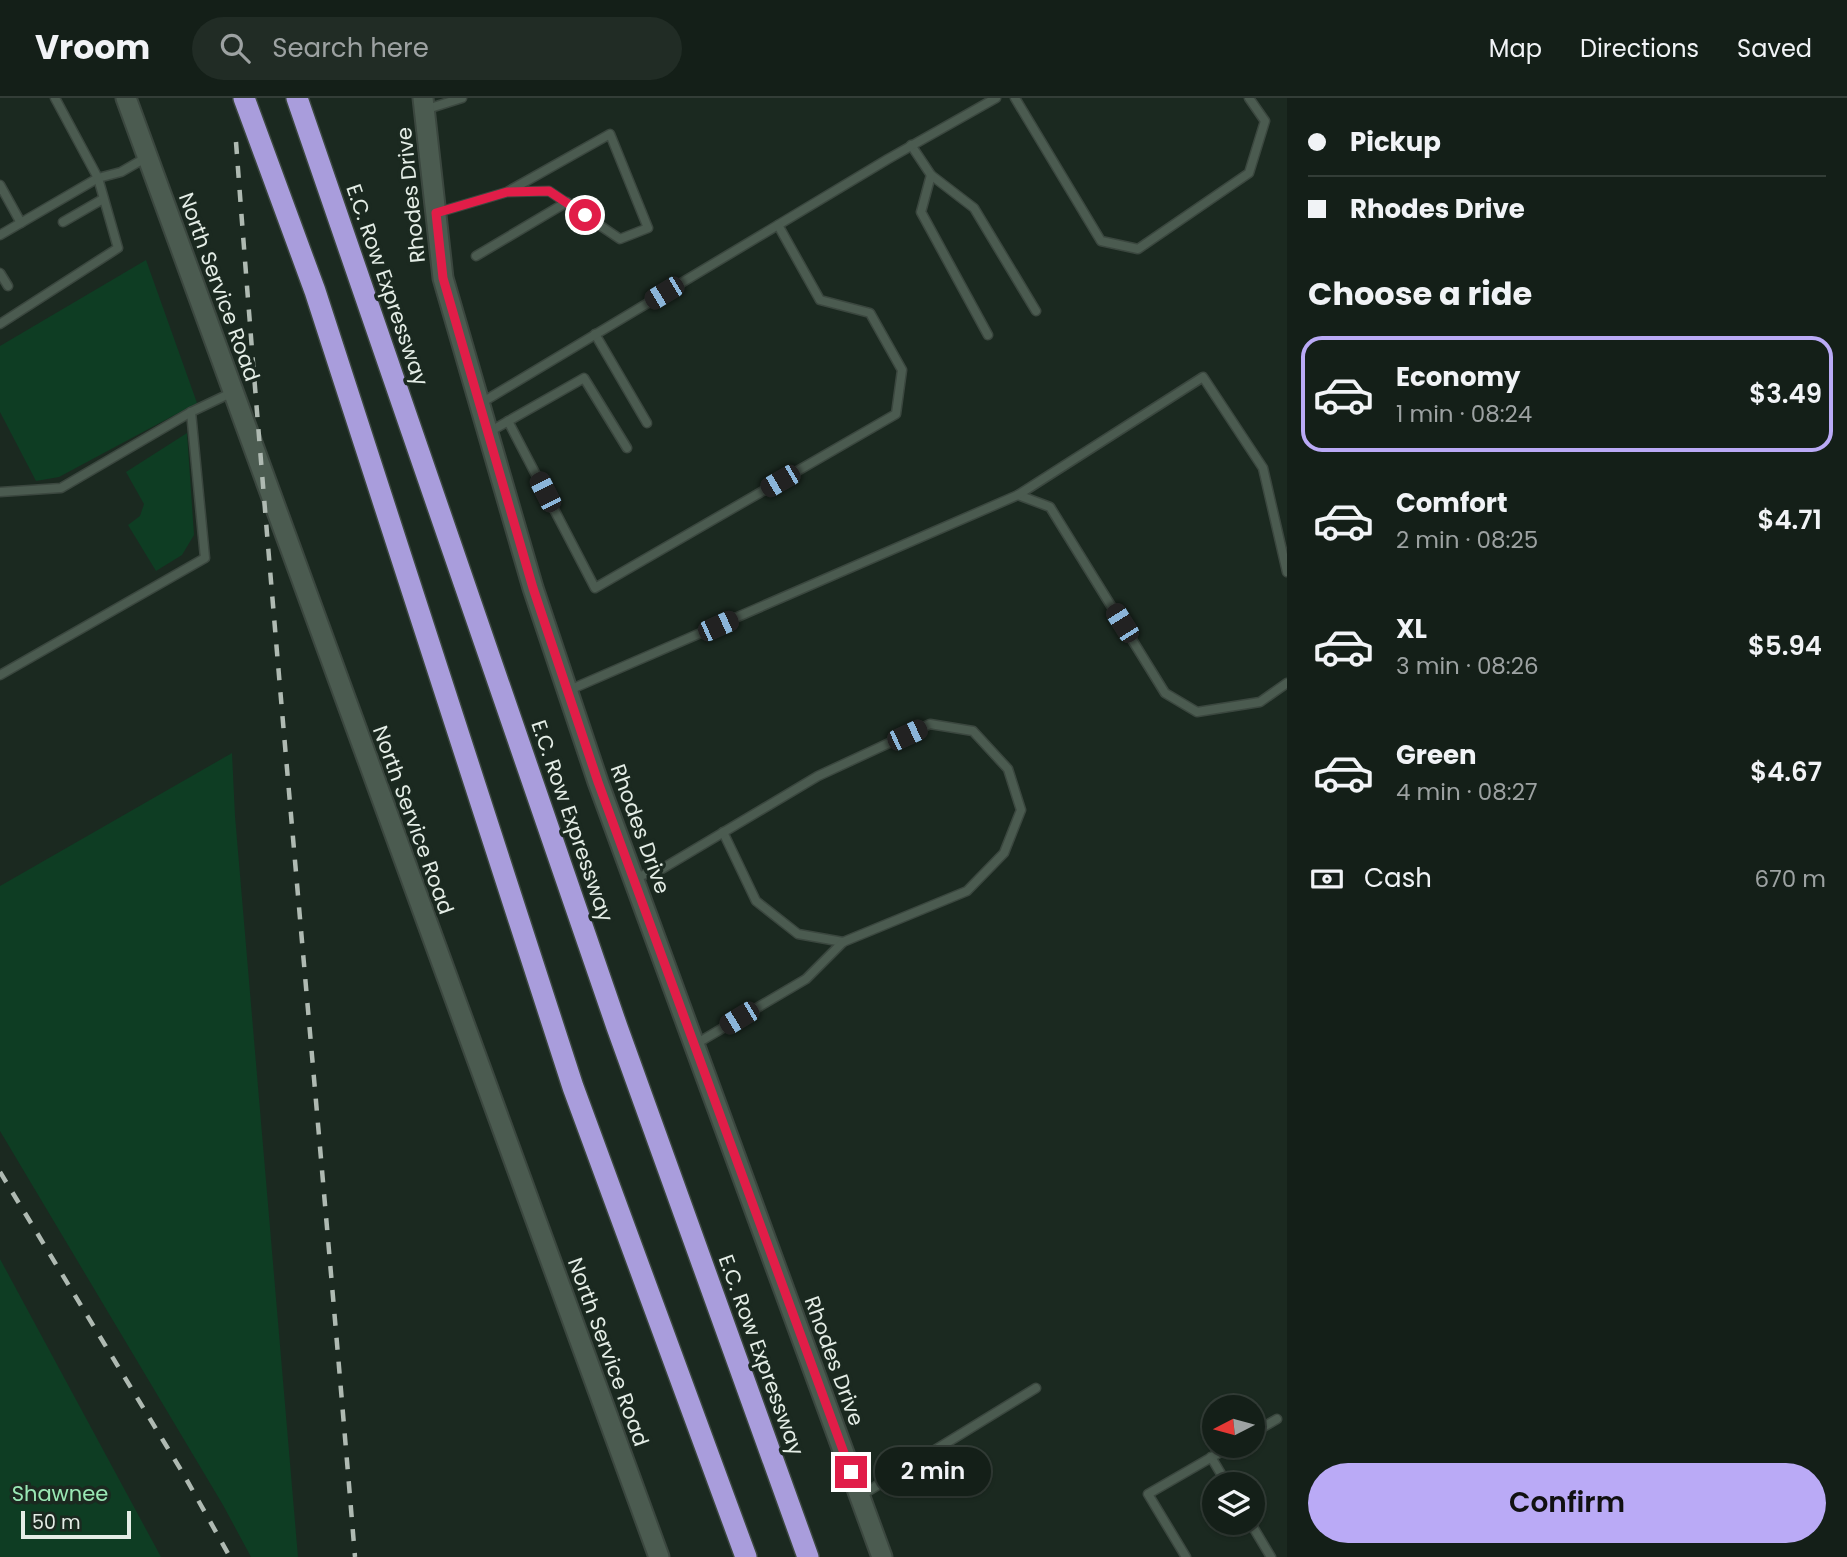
<!DOCTYPE html>
<meta charset="utf-8">
<style>
:root{--surface:#141f18;--page:#212c25;--text:#f1f3f6;--muted:#9da2a2;--line:#333d37;--accent:#baaaf6}
body{margin:0;font-family:Poppins,sans-serif;background:var(--page);color:var(--text);height:100vh;display:flex;flex-direction:column;font-size:26px;white-space:nowrap}
*{box-sizing:border-box;margin:0}
p{font-size:23px;color:var(--muted)}
.icon{flex:none;width:38px;height:38px;fill:none;stroke:currentColor;stroke-width:2;stroke-linecap:round;stroke-linejoin:round}
.map{position:relative;flex:1;overflow:hidden}
.sheet{display:flex;flex-direction:column;background:var(--surface);width:560px}
.sheet>*{flex:none}
.hud{display:grid;align-content:center;height:154px;padding:0 21px;background:var(--surface)}
.needle{width:46px;rotate:264deg}
.controls{position:absolute;left:1202px;top:1297px;display:grid;gap:14px}
.controls a{display:grid;place-items:center;width:63px;height:63px;border-radius:50%;background:var(--surface);box-shadow:0 2px 5px #0004,0 0 0 2px var(--line);font-size:35px}
.scale{position:absolute;left:21px;bottom:18px;width:110px;box-sizing:border-box;padding-left:7px;border:4px solid #e4ede6;border-top:0;font-size:19px;line-height:24px;white-space:nowrap;color:#e4ede6;-webkit-text-stroke:5px #1b2920;paint-order:stroke}
.end{position:absolute;width:32px;height:32px;margin:-16px;border:9px solid #e11d48;background:#fff;box-shadow:0 0 0 4px #fff}
.from{border-radius:50%}
.bubble{position:absolute;height:49px;border-radius:24px;background:var(--surface);box-shadow:0 2px 5px #0004,0 0 0 2px var(--line);font-size:23px;font-weight:600;line-height:49px;text-align:center}
.car{position:absolute;width:21px;height:42px;margin:-21px -10px;border-radius:9px;box-shadow:0 0 5px 2px #0007;background:linear-gradient(#222 24%,#8ab4d8 0 40%,#222 0 76%,#8ab4d8 0 86%,#222 0)}
.hud b{display:flex;align-items:center;gap:24px;height:66px;font-size:26px}
.hud b+b{border-top:2px solid var(--line)}
.hud i{width:18px;height:18px;background:var(--text)}
ul{padding:0;list-style:none}
li{display:flex;align-items:center;gap:21px;height:116px;margin:0 14px 10px;padding:0 7px;border:4px solid transparent;border-radius:21px}
li div{flex:1}
li b{display:block;font-size:26px}
li em{font-style:normal;font-weight:600}
li.current{border-color:var(--accent)}
li>.icon{width:63px;height:63px;stroke-width:1.5}
h2{padding:0 21px;font-size:32px;line-height:84px}
.pay{display:flex;align-items:center;gap:18px;height:77px;padding:0 21px;font-size:26px}
.pay p{margin-inline-start:auto}
.cta{display:flex;gap:14px;margin-top:auto;padding:14px 21px}
.cta a{flex:1;height:80px;border-radius:42px;background:var(--accent);color:#111;font-size:28px;font-weight:600;line-height:80px;text-align:center}
header{display:flex;align-items:center;gap:42px;box-sizing:border-box;height:98px;padding:0 35px;background:var(--surface);border-bottom:2px solid var(--line)}
header strong{font-size:33px}
nav{display:flex;gap:38px;margin-inline-start:auto;font-size:24px}
.search{width:490px;height:63px;background:var(--page);display:flex;align-items:center;gap:18px;box-sizing:border-box;padding:0 24px;border-radius:38px;color:var(--muted);font-size:26px}
main{display:flex;flex:1;min-height:0}
.map>svg:first-child{display:block}
</style>
<header>
<strong>Vroom</strong>
<div class="search"><svg class="icon" aria-label="search" viewBox="0 0 24 24"><circle cx="10" cy="10" r="6"/><path d="M15 15l6 6"/></svg>Search here</div>
<nav><a>Map</a><a>Directions</a><a>Saved</a></nav>
</header>
<main>
<div class="map">
<svg width="1287" height="1459" viewBox="0 0 1287 1459">
<rect width="100%" height="100%" fill="#1b2920"/>
<g fill="#0e3d23">
<path d="M 146,162 L 197,305 L 59,379 L 36,383 L 0,314 L 0,248 Z"/>
<path d="M 187,335 L 194,437 L 182,457 L 156,473 L 128,427 L 140,418 L 144,406 L 126,374 Z"/>
<path d="M 232,655 L 235,718 L 298,1459 L 251,1459 L 223,1407 L 0,1033 L 0,788 Z"/>
<path d="M 0,1161 L 161,1459 L 0,1459 Z"/>
</g>
<g fill="none" stroke-linecap="round" stroke-linejoin="round">
<g stroke="#3b473f" stroke-width="11">
<g id="service">
<path d="M 1015,0 L 1101,143 L 1138,151 L 1249,75 L 1265,23 L 1249,0"/>
<path d="M 424,12 L 462,0"/>
<path d="M 911,47 L 931,77 L 974,110 L 1036,213"/>
<path d="M 931,77 L 921,114 L 988,237"/>
<path d="M 0,87 L 21,125"/>
<path d="M 436,115 L 507,94 L 549,93 L 620,141 L 648,130 L 610,36 L 507,94"/>
<path d="M 63,124 L 103,101"/>
<path d="M 0,137 L 98,80 L 121,74 L 147,59"/>
<path d="M 476,158 L 567,104"/>
<path d="M 0,175 L 8,188"/>
<path d="M 0,226 L 118,150 L 98,80 L 55,0"/>
<path d="M 595,236 L 647,325"/>
<path d="M 481,305 L 888,61 L 996,0"/>
<path d="M 508,323 L 595,490 L 896,316 L 902,272 L 870,215 L 820,202 L 778,127"/>
<path d="M 489,334 L 584,280 L 627,350"/>
<path d="M 0,394 L 61,390 L 191,314 L 233,294"/>
<path d="M 1018,397 L 1050,409 L 1165,595 L 1197,614 L 1260,604 L 1287,585"/>
<path d="M 0,577 L 205,460 L 191,314"/>
<path d="M 567,593 L 1018,397 L 1203,279 L 1263,370 L 1287,474"/>
<path d="M 723,734 L 756,803 L 798,836 L 843,844"/>
<path d="M 633,780 L 660,772 L 818,678 L 930,626 L 973,633 L 1008,671 L 1021,712 L 1004,755 L 967,793 L 843,844 L 806,881 L 694,947"/>
<path d="M 1253,1335 L 1277,1321"/>
<path d="M 1211,1359 L 1227,1386"/>
<path d="M 860,1398 L 1036,1290"/>
<path d="M 1250,1424 L 1271,1459"/>
<path d="M 1186,1459 L 1148,1396 L 1231,1348"/>
</g>
</g>
<g stroke="#3b473f" stroke-width="23">
<g id="tertiary">
<path d="M 126,0 L 659,1459"/>
<path d="M 423,0 L 443,180 L 533,490 L 598,684 L 882,1459"/>
</g>
</g>
<g stroke="#3b473f" stroke-width="24">
<g id="motorway">
<path d="M 244,0 L 315,193 L 573,989 L 746,1459"/>
<path d="M 297,0 L 617,929 L 808,1459"/>
</g>
</g>
<use href="#service" stroke="#4b5b50" stroke-width="8"/>
<use href="#tertiary" stroke="#4b5b50" stroke-width="19"/>
<use href="#motorway" stroke="#a99ddc" stroke-width="21"/>
<g stroke="#afbab2" stroke-width="4.5" stroke-dasharray="12 12" stroke-linecap="butt">
<path d="M 236,44 C 271,516 316,987 355,1459"/>
<path d="M 0,1074 L 184,1377 L 230,1459"/>
</g>
</g>
<g fill="none" stroke-linecap="round" stroke-linejoin="round">
<path stroke="#e11d48" stroke-width="9" d="M 585,117 L 549,93 L 507,94 L 436,115 L 443,180 L 533,490 L 598,684 L 851,1374"/>
</g>
<g text-anchor="middle" stroke-width="7" stroke-linejoin="round" paint-order="stroke">
<g font-size="21" fill="#e4ede6" stroke="#1b2920">
<text transform="translate(411 97) rotate(-96)" y="7">Rhodes Drive</text>
<text transform="translate(387 187) rotate(71)" y="7">E.C. Row Expressway</text>
<text transform="translate(219 189) rotate(70)" y="7">North Service Road</text>
<text transform="translate(413 722) rotate(70)" y="7">North Service Road</text>
<text transform="translate(572 723) rotate(71)" y="7">E.C. Row Expressway</text>
<text transform="translate(640 731) rotate(70)" y="7">Rhodes Drive</text>
<text transform="translate(608 1254) rotate(70)" y="7">North Service Road</text>
<text transform="translate(761 1257) rotate(70)" y="7">E.C. Row Expressway</text>
<text transform="translate(834 1263) rotate(70)" y="7">Rhodes Drive</text>
</g>
<g font-size="21" fill="#9ae8b5" stroke="#1b2920">
<text x="60" y="1403">Shawnee</text>
</g>
</g>
</svg>
<div class="controls">
<a><svg class="needle" viewBox="-14 -14 28 28"><path d="M0-13l5 13h-10z" fill="#e53935"/><path d="M0 13l5-13h-10z" fill="#9da2a2"/></svg></a>
<a><svg class="icon" aria-label="layers" viewBox="0 0 24 24"><path d="M12 4l9 5-9 5-9-5zM3 14l9 5 9-5"/></svg></a>
</div>
<div class="scale">50 m</div>
<i class="end from" style="left:585px;top:117px"></i>
<i class="end" style="left:851px;top:1374px"></i>
<div class="bubble" style="left:875px;top:1349px;width:116px">2 min</div>
<i class="car" style="left:664px;top:195px;rotate:239deg"></i>
<i class="car" style="left:780px;top:383px;rotate:240deg"></i>
<i class="car" style="left:545px;top:394px;rotate:333deg"></i>
<i class="car" style="left:1122px;top:525px;rotate:328deg"></i>
<i class="car" style="left:718px;top:528px;rotate:66deg"></i>
<i class="car" style="left:907px;top:637px;rotate:65deg"></i>
<i class="car" style="left:739px;top:920px;rotate:239deg"></i>
</div>
<section class="sheet">
<div class="hud">
<b><i class="from"></i>Pickup</b>
<b><i></i>Rhodes Drive</b>
</div>
<h2>Choose a ride</h2>
<ul>
<li class="current"><svg class="icon" aria-label="car" viewBox="0 0 24 24"><path d="M5 17H2v-5l4-1 3-4h7l3 4 3 1v5h-3M9 17h6M6 11h13"/><circle cx="7" cy="17" r="2"/><circle cx="17" cy="17" r="2"/></svg><div><b>Economy</b><p>1 min · 08:24</p></div><em>$3.49</em></li>
<li><svg class="icon" aria-label="car" viewBox="0 0 24 24"><path d="M5 17H2v-5l4-1 3-4h7l3 4 3 1v5h-3M9 17h6M6 11h13"/><circle cx="7" cy="17" r="2"/><circle cx="17" cy="17" r="2"/></svg><div><b>Comfort</b><p>2 min · 08:25</p></div><em>$4.71</em></li>
<li><svg class="icon" aria-label="car" viewBox="0 0 24 24"><path d="M5 17H2v-5l4-1 3-4h7l3 4 3 1v5h-3M9 17h6M6 11h13"/><circle cx="7" cy="17" r="2"/><circle cx="17" cy="17" r="2"/></svg><div><b>XL</b><p>3 min · 08:26</p></div><em>$5.94</em></li>
<li><svg class="icon" aria-label="car" viewBox="0 0 24 24"><path d="M5 17H2v-5l4-1 3-4h7l3 4 3 1v5h-3M9 17h6M6 11h13"/><circle cx="7" cy="17" r="2"/><circle cx="17" cy="17" r="2"/></svg><div><b>Green</b><p>4 min · 08:27</p></div><em>$4.67</em></li>
</ul>
<div class="pay"><svg class="icon" aria-label="cash" viewBox="0 0 24 24"><path d="M3 7h18v10H3z"/><circle cx="12" cy="12" r="2"/></svg>Cash<p>670 m</p></div>
<div class="cta"><a>Confirm</a></div>
</section>
</main>
